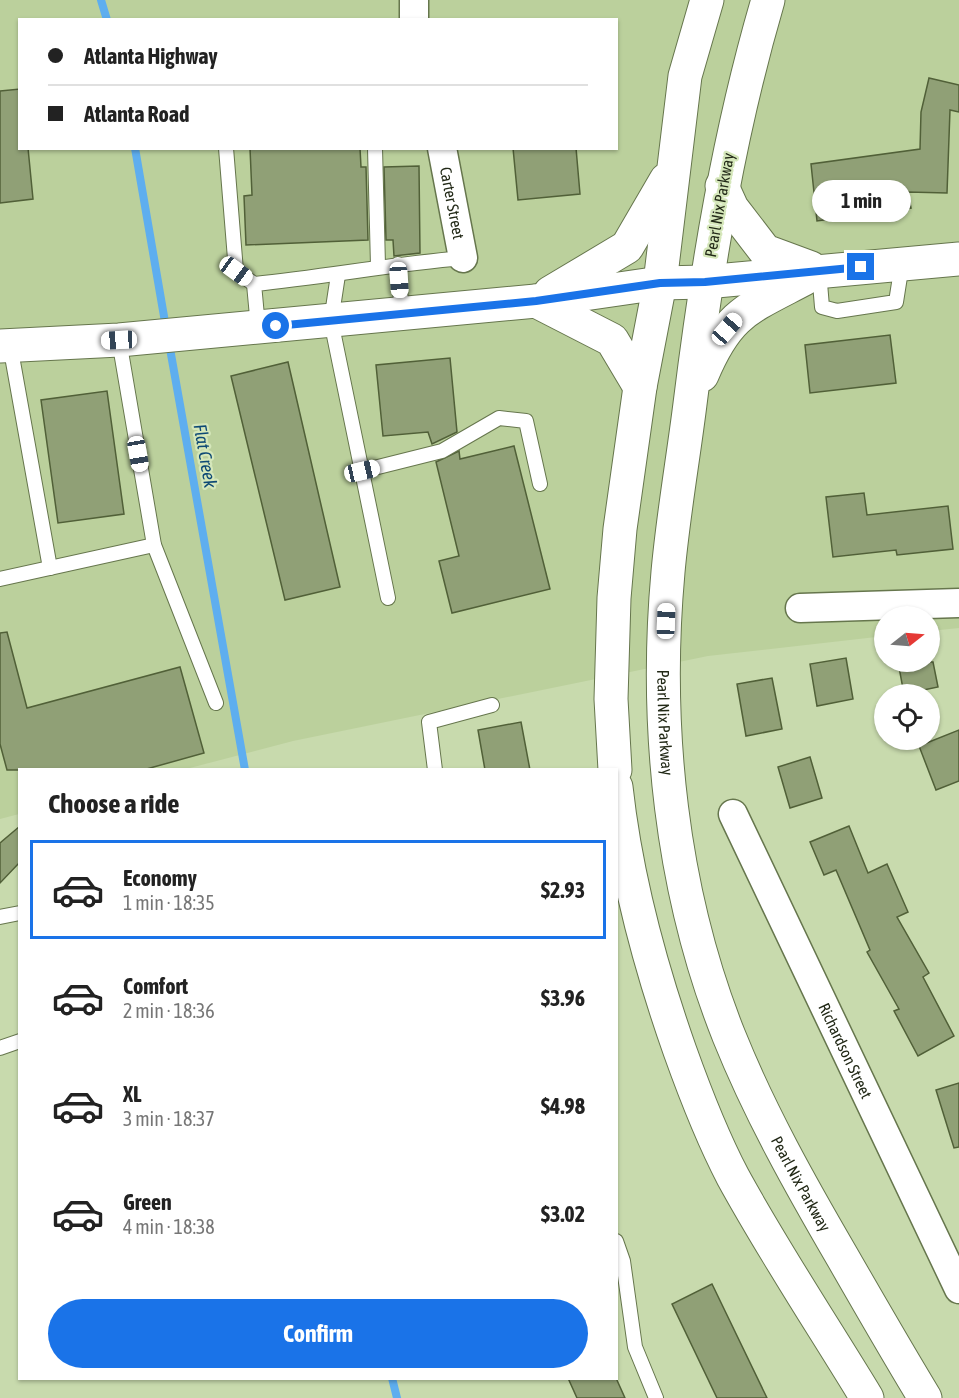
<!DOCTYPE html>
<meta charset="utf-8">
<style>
:root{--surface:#fff;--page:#f2f2f2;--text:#222;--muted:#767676;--line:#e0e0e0;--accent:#1a73e8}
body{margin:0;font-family:"Asap Condensed",sans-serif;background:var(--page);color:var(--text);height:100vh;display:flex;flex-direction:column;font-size:22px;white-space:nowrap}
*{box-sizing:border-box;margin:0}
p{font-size:20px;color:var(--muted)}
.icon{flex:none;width:33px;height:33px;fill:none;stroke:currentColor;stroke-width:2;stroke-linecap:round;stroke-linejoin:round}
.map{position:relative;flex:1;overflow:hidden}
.side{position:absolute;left:18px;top:768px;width:600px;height:612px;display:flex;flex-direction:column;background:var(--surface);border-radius:0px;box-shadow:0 2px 4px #0004}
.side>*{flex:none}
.hud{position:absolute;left:18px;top:18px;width:600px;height:132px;border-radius:0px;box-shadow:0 2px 4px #0004;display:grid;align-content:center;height:132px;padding:0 30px;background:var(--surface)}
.needle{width:39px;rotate:73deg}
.buttons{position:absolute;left:874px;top:606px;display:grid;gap:12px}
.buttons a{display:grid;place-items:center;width:66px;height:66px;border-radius:50%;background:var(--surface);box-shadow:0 2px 4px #0004;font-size:30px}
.end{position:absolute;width:27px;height:27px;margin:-14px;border:8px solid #1a73e8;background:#fff;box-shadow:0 0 0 3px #fff}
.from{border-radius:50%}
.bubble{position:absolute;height:42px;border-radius:21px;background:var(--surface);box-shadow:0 2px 4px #0004;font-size:20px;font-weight:700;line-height:42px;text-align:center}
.car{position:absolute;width:18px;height:36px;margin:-18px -9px;border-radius:8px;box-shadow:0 0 4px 2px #0007;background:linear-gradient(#fff 24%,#345 0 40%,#fff 0 76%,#345 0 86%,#fff 0)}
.hud b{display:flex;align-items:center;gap:21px;height:57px;font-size:22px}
.hud b+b{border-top:2px solid var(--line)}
.hud i{width:15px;height:15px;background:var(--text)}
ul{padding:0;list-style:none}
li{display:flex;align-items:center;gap:18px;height:99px;margin:0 12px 9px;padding:0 18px;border:3px solid transparent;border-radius:0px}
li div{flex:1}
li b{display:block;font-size:22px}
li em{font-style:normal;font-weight:700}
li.active{border-color:var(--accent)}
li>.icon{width:54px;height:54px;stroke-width:1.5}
h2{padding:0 30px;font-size:27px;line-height:72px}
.action{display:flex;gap:12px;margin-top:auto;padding:12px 30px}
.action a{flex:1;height:69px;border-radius:36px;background:var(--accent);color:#fff;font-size:24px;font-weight:700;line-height:69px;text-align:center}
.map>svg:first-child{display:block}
</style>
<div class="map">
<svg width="959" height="1398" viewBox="0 0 959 1398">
<rect width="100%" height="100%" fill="#c8daad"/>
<path fill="#bbd09c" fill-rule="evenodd" d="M 0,0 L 959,0 L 959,628 L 930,631 L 930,616 L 885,616 L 885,636 L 708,656 L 293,741 L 186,769 L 20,770 L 19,814 L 0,819 ZM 20,20 L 616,20 L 616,148 L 20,148 Z"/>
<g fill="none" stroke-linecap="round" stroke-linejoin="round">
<g stroke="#5eaeef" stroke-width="8">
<path d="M 101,0 L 107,20"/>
<path d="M 135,148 L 166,328"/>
<path d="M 169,343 L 245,770"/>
<path d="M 392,1378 L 397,1398"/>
</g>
</g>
<g fill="#90a076" stroke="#516038" stroke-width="1.5">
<path d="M 929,78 L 959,85 L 959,112 L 950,110 L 947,193 L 908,192 L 911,208 L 817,221 L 811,164 L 920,149 L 921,112 Z"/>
<path d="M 20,89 L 20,148 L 28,148 L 33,199 L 0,203 L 0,91 Z"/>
<path d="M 250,148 L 360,148 L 361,167 L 366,167 L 368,240 L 246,245 L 244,196 L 252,195 Z"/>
<path d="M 513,148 L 576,148 L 580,194 L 518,200 Z"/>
<path d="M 419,166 L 420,253 L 394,256 L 393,240 L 386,240 L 384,167 Z"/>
<path d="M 890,335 L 896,383 L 810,393 L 805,345 Z"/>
<path d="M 450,358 L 457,432 L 432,444 L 428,432 L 383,436 L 376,365 Z"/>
<path d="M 288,362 L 340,587 L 285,600 L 231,376 Z"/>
<path d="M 107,391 L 124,514 L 58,523 L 41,400 Z"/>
<path d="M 514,446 L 550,589 L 452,613 L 439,561 L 459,556 L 436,462 L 459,451 L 460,459 Z"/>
<path d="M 864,493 L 867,515 L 948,506 L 953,549 L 897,555 L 896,550 L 833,557 L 826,497 Z"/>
<path d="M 7,632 L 27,708 L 180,667 L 204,753 L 143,770 L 7,770 L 0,744 L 0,633 Z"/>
<path d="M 846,658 L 853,699 L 817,706 L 810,664 Z"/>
<path d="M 898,662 L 933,662 L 938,687 L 904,694 Z"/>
<path d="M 772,678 L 782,729 L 746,736 L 737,684 Z"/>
<path d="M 521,722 L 530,770 L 485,770 L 478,730 Z"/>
<path d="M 959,730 L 959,781 L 936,790 L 919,746 Z"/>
<path d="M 810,757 L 822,798 L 790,808 L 778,767 Z"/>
<path d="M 20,826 L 20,862 L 0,883 L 0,843 Z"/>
<path d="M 849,826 L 868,873 L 887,864 L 908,912 L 897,917 L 929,973 L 923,977 L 954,1036 L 918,1056 L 894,1011 L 899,1009 L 867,952 L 870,950 L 836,870 L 824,875 L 810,842 Z"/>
<path d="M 959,1083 L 959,1147 L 954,1148 L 936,1090 Z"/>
<path d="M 712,1284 L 767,1398 L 717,1398 L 672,1304 Z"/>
<path d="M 568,1378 L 616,1378 L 625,1398 L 577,1398 Z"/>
</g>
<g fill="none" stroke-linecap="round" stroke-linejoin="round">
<g stroke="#66764d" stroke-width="16">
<g id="service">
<path d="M 226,148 L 236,271 L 254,284"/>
<path d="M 375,148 L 378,266"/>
<path d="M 398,264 L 402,314"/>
<path d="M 819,271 L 822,307 L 837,311 L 896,302 L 902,264"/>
<path d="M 338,275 L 331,321 L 388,598"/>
<path d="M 258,327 L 254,284 C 324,277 393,264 463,258"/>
<path d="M 119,340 L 154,545 L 216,703"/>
<path d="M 10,345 L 50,568"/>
<path d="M 362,471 L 442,451 L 499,418 L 526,421 L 540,484"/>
<path d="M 0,579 L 154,545"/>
<path d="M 435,770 L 429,722 L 492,705"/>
<path d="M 0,917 L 20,913"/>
<path d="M 0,1048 L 20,1041"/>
<path d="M 616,1241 L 623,1261 L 635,1347 L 656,1398"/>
</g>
</g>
<g stroke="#66764d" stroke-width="31">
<g id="minor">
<path d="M 414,20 L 414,0"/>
<path id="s1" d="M 442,148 L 463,258"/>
<path d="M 800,608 L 959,603"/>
<path id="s2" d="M 733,814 L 959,1289"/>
</g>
</g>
<g stroke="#66764d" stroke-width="35">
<g id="secondary">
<path id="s3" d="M 768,0 C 729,133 707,267 690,404 C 683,460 673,516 668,572 C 654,726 671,891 729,1036 C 760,1113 801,1186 843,1258 C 870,1305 897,1352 925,1398"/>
<path d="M 722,186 L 732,208 L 765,251 L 811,268"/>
<path d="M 550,293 L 627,247 L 666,180"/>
<path d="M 536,301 L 612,340 L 640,387"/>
<path d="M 0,346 L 119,340 L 536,301 L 660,283 L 705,282 L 959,259"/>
<path d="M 702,375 C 728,313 747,309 804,279"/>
<path d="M 615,770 L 611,699 L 614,598 L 620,529 L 640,387 L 660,283 L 685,76 L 707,0"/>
<path d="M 616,787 C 626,878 650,966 680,1051 C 695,1093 712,1137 733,1177 C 774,1252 822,1324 867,1398"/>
</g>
</g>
<use href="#service" stroke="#fff" stroke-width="14"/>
<use href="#minor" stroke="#fff" stroke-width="28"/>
<use href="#secondary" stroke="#fff" stroke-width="33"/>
</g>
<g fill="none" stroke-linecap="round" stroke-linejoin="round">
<path stroke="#1a73e8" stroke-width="8" d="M 276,326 L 536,301 L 660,283 L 705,282 L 861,267"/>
</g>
<g text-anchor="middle" stroke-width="4.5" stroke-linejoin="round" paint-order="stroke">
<g font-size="16" fill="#222917" stroke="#d5e7ba">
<text dy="6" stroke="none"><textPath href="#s1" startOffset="56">Carter Street</textPath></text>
<text transform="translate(719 205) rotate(-80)" y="6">Pearl Nix Parkway</text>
<text dy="6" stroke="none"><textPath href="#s3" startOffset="732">Pearl Nix Parkway</textPath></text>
<text dy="6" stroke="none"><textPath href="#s2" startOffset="262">Richardson Street</textPath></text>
<text dy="6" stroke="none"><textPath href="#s3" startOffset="1218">Pearl Nix Parkway</textPath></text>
</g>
<g font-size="18" font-style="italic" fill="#0d4974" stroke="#d5e7ba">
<text transform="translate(205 456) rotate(80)" y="6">Flat Creek</text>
</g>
</g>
</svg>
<div class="buttons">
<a><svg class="needle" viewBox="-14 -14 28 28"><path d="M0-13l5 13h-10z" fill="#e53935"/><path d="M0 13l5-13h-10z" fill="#767676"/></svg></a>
<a><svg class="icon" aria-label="locate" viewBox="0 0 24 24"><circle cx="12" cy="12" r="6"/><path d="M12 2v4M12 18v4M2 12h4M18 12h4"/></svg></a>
</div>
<i class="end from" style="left:276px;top:326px"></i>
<i class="end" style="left:861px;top:267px"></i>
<div class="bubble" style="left:812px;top:180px;width:99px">1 min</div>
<i class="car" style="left:236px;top:271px;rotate:126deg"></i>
<i class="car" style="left:399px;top:280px;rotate:176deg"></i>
<i class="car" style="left:727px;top:329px;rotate:41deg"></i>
<i class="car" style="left:119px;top:340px;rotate:267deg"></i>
<i class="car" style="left:138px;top:454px;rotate:170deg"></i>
<i class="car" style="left:362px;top:471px;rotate:77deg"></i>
<i class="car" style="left:666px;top:621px;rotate:2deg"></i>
<div class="hud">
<b><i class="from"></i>Atlanta Highway</b>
<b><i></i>Atlanta Road</b>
</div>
<section class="side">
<h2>Choose a ride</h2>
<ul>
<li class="active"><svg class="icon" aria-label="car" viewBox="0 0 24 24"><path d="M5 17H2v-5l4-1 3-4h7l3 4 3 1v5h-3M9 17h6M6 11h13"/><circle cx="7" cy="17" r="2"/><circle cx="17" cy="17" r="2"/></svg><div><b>Economy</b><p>1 min · 18:35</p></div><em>$2.93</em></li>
<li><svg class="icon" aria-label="car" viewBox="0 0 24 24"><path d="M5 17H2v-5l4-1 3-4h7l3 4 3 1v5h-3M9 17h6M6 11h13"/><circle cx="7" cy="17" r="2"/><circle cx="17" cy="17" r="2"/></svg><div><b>Comfort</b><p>2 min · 18:36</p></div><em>$3.96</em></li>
<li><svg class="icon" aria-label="car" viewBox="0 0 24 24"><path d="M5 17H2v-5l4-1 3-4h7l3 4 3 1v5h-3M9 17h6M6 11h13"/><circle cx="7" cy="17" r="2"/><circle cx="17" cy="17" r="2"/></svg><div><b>XL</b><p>3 min · 18:37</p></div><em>$4.98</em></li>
<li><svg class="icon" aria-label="car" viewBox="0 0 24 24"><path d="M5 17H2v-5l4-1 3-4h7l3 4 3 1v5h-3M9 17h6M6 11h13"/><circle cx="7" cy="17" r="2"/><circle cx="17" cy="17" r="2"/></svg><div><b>Green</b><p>4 min · 18:38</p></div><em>$3.02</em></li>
</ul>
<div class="action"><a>Confirm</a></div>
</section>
</div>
